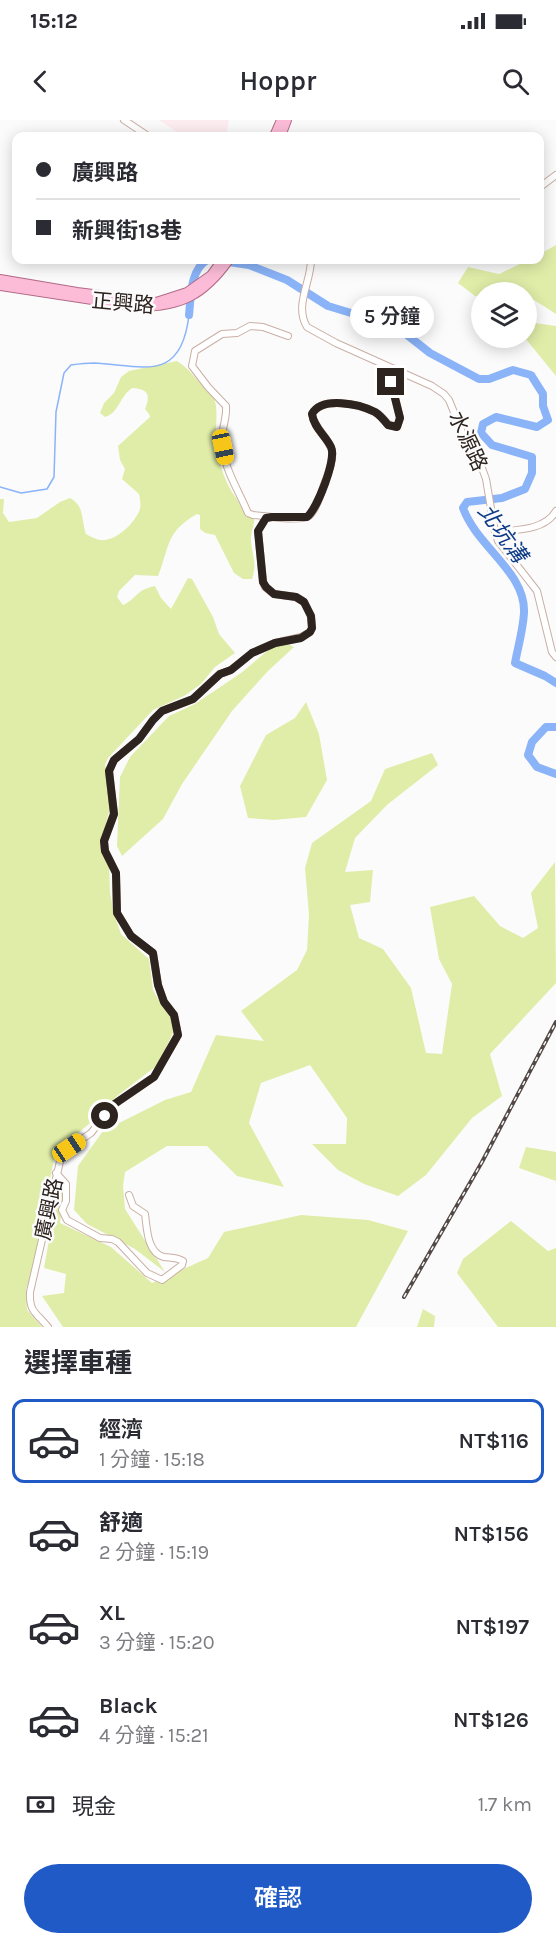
<!DOCTYPE html>
<html lang="zh-TW">
<meta charset="utf-8">
<style>
:root{--surface:#fff;--page:#f2f2f3;--text:#2b2b33;--muted:#7c7c81;--line:#e1e1e2;--accent:#205ac6}
body{margin:0;font-family:Karla,"Noto Sans TC",sans-serif;background:var(--page);color:var(--text);height:100vh;display:flex;flex-direction:column;font-size:22px;white-space:nowrap}
*{box-sizing:border-box;margin:0}
p{font-size:20px;color:var(--muted)}
.icon{flex:none;width:33px;height:33px;fill:none;stroke:currentColor;stroke-width:2;stroke-linecap:round;stroke-linejoin:round}
.map{position:relative;height:1207px;overflow:hidden}
.drawer{display:flex;flex-direction:column;background:var(--surface);flex:1}
.drawer>*{flex:none}
.top-card{position:absolute;left:12px;top:12px;width:532px;height:132px;border-radius:12px;box-shadow:0 3px 15px #0003;display:grid;align-content:center;height:132px;padding:0 24px;background:var(--surface)}
.tools{position:absolute;left:471px;top:162px;display:grid;gap:12px}
.tools a{display:grid;place-items:center;width:66px;height:66px;border-radius:50%;background:var(--surface);box-shadow:0 3px 15px #0003;font-size:30px}
.end{position:absolute;width:27px;height:27px;margin:-14px;border:8px solid #2d231f;background:#fff;box-shadow:0 0 0 3px #fff}
.from{border-radius:50%}
.bubble{position:absolute;height:42px;border-radius:21px;background:var(--surface);box-shadow:0 3px 15px #0003;font-size:20px;font-weight:600;line-height:42px;text-align:center}
.car{position:absolute;width:18px;height:36px;margin:-18px -9px;border-radius:8px;box-shadow:0 0 4px 2px #0007;background:linear-gradient(#f5c518 24%,#345 0 40%,#f5c518 0 76%,#345 0 86%,#f5c518 0)}
.top-card b{display:flex;align-items:center;gap:21px;height:57px;font-size:22px}
.top-card b+b{border-top:2px solid var(--line)}
.top-card i{width:15px;height:15px;background:var(--text)}
ul{padding:0;list-style:none}
li{display:flex;align-items:center;gap:18px;height:84px;margin:0 12px 9px;padding:0 12px;border:3px solid transparent;border-radius:12px}
li div{flex:1}
li b{display:block;font-size:22px}
li em{font-style:normal;font-weight:600}
li.current{border-color:var(--accent)}
li>.icon{width:54px;height:54px;stroke-width:1.5}
h2{padding:0 24px;font-size:27px;line-height:72px}
.pay{display:flex;align-items:center;gap:15px;height:66px;padding:0 24px;font-size:22px}
.pay p{margin-inline-start:auto}
.primary-button{display:flex;gap:12px;margin-top:auto;padding:12px 24px}
.primary-button a{flex:1;height:69px;border-radius:36px;background:var(--accent);color:#fff;font-size:24px;font-weight:600;line-height:69px;text-align:center}
.status{display:flex;justify-content:space-between;align-items:center;height:42px;padding:0 30px;background:var(--surface);direction:ltr}
.status svg{height:16px;fill:currentColor}
header{display:flex;justify-content:space-between;align-items:center;height:78px;padding:0 24px;background:var(--surface);font-size:27px;font-weight:600}
.map>svg:first-child{display:block}
</style>
<div class="status"><b>15:12</b><svg viewBox="0 0 49 12"><path d="M0 12V9h3v3zM5 12V6h3v6zM10 12V3h3v9zM15 12V0h3v12zM26 1h20v11H26zM47 4h2v5h-2z"/></svg></div>
<header><svg class="icon" aria-label="back" viewBox="0 0 24 24"><path d="M15 5l-7 7 7 7"/></svg>Hoppr<svg class="icon" aria-label="search" viewBox="0 0 24 24"><circle cx="10" cy="10" r="6"/><path d="M15 15l6 6"/></svg></header>
<div class="map">
<svg width="556" height="1207" viewBox="0 0 556 1207">
<rect width="100%" height="100%" fill="#fbfbfb"/>
<path fill="#fdedf0" d="M 159,0 L 229,0 L 226,16 L 175,16 L 177,12 Z"/>
<g fill="#e0eda8">
<path d="M 556,125 L 556,194 L 531,178 L 527,178 L 526,172 L 482,172 L 481,177 L 475,176 L 458,163 L 468,147 L 499,154 L 528,140 L 540,140 L 540,134 Z"/>
<path d="M 528,202 L 556,206 L 556,256 L 525,218 Z"/>
<path d="M 177,241 C 188,248 192,254 200,263 C 203,266 208,268 211,272 C 220,286 215,303 216,317 C 218,340 223,360 236,378 C 242,387 242,394 254,398 C 255,405 251,410 251,418 C 251,433 258,442 252,459 L 243,459 L 234,453 L 215,415 L 205,413 L 200,409 L 200,395 L 197,394 C 165,412 170,427 158,456 L 135,455 L 119,471 L 117,477 L 123,485 C 138,478 135,470 155,466 L 161,478 L 171,489 L 188,458 L 192,459 L 213,497 L 219,514 L 235,533 L 215,547 L 201,564 L 184,576 L 153,590 L 108,638 L 105,645 L 110,666 L 111,685 L 101,722 L 109,745 L 110,773 L 114,794 L 121,814 L 149,839 L 153,870 L 158,879 L 176,898 L 175,908 L 159,944 L 117,976 L 89,1004 L 62,1026 L 55,1034 L 31,1157 L 26,1169 L 27,1190 L 42,1207 L 0,1207 L 0,379 L 4,379 L 3,393 L 9,402 L 37,398 L 60,382 L 70,378 C 85,386 81,400 86,414 C 90,416 95,419 100,420 C 116,422 135,403 140,389 C 141,384 140,379 139,374 L 122,359 L 125,349 L 120,340 L 118,326 L 150,297 L 149,294 L 145,289 C 151,274 148,269 132,268 C 119,277 120,292 105,297 L 100,293 L 104,283 L 114,273 L 121,257 L 129,251 Z"/>
<path d="M 288,524 L 294,527 L 268,551 L 232,591 L 182,664 L 163,699 L 122,736 L 117,726 L 120,657 L 130,637 L 169,596 L 195,584 L 241,553 L 272,527 Z"/>
<path d="M 306,582 L 319,614 L 327,660 L 306,697 L 274,700 L 248,698 L 240,666 L 266,615 L 295,598 Z"/>
<path d="M 432,633 L 438,645 L 388,684 L 355,718 L 345,752 L 373,750 L 370,782 L 350,785 L 359,818 L 383,829 L 411,868 L 426,933 L 442,934 L 452,864 L 439,839 L 430,787 L 474,776 L 500,806 L 523,818 L 538,808 L 531,773 L 555,742 L 556,863 L 490,934 L 502,976 L 472,998 L 426,1055 L 398,1076 L 364,1064 L 338,1050 L 312,1024 L 346,1024 L 347,998 L 310,945 L 261,963 L 249,1003 L 284,1067 L 237,1056 L 207,1026 L 167,1026 L 125,1052 L 123,1066 L 125,1089 L 165,1152 L 135,1129 L 87,1104 L 74,1090 L 78,1046 L 103,1011 L 165,980 L 191,972 L 216,915 L 264,921 L 241,891 L 297,850 L 307,830 L 309,795 L 305,748 L 312,723 L 371,681 L 385,649 Z"/>
<path d="M 526,1027 L 556,1032 L 556,1061 L 519,1048 Z"/>
<path d="M 59,1064 L 64,1070 L 60,1103 L 111,1127 L 152,1163 L 208,1138 L 224,1112 L 301,1095 L 368,1100 L 408,1111 L 356,1207 L 63,1207 L 42,1176 L 64,1173 L 66,1154 L 44,1148 Z"/>
<path d="M 511,1101 L 548,1131 L 556,1128 L 556,1207 L 498,1207 L 457,1153 L 463,1139 Z"/>
<path d="M 423,1189 L 435,1196 L 434,1207 L 417,1207 Z"/>
</g>
<g fill="none" stroke-linecap="round" stroke-linejoin="round">
<path stroke="#8ab3f8" stroke-width="1.5" d="M 0,367 L 21,373 L 47,369 L 54,357 L 56,292 L 64,253 L 71,245 C 78,244 86,243 94,243 C 144,246 181,263 189,195"/>
<g stroke="#8ab3f8" stroke-width="8">
<path d="M 215,140 L 249,145 L 287,160 L 328,186 L 397,207 L 430,233 L 479,259 L 489,259 L 513,250 L 531,255 L 543,274 L 543,286 L 548,300 L 537,307 L 496,297 L 483,304 L 481,313 L 492,325 L 532,337 L 532,353 L 525,369 L 502,378 L 467,382 L 463,388 C 477,427 526,452 524,493 C 523,510 518,527 515,543 L 545,556 L 556,563"/>
<path d="M 189,195 C 191,177 190,150 207,140"/>
<path d="M 556,607 L 546,607 L 532,622 L 528,635 L 537,647 L 556,654"/>
</g>
<g stroke="#c9afa5" stroke-width="8">
<g id="minor">
<path d="M 124,0 L 148,16"/>
<path d="M 540,67 L 556,55"/>
<path d="M 311,140 C 311,162 294,186 307,207 L 336,223 L 432,266 L 444,274 L 449,280 L 468,327 L 482,348 L 486,359 L 495,412 L 498,421 L 537,471 L 552,532 L 556,537"/>
<path d="M 288,216 L 263,207 L 250,206 L 237,213 L 222,214 L 195,231 L 192,246 L 208,267 L 226,286 C 227,298 222,307 222,319 C 222,346 238,369 248,393 L 253,395 C 265,396 300,402 309,396 C 317,389 321,372 325,362 C 328,354 334,340 332,331 C 329,317 314,309 312,294 C 322,276 359,284 375,292 C 381,295 384,300 389,305 L 397,307 L 400,298 L 391,262 L 396,249"/>
<path d="M 495,412 C 514,410 545,411 556,391"/>
<path d="M 56,1053 L 66,1064 L 66,1081 L 62,1090 L 67,1100 L 100,1118 L 112,1119 L 118,1122 L 147,1153 L 162,1160 L 182,1145 L 183,1141 C 176,1137 171,1138 164,1137 C 147,1133 147,1108 145,1094 L 133,1086 L 129,1075"/>
<path d="M 48,1207 C 37,1193 29,1193 30,1172 L 61,1037 L 69,1028 L 91,1013 L 113,985 L 154,957 L 178,915 L 174,895 L 164,882 L 158,865 L 153,833 L 131,816 L 117,793 L 116,753 L 105,731 L 104,721 L 114,694 L 109,651 L 114,640 L 139,619 L 153,600 L 162,591 L 193,579 L 220,554 L 231,550 L 252,533 L 275,523 L 301,517 L 310,512 L 312,508 L 311,496 L 304,482 L 296,477 L 274,474 L 265,467 L 263,462 L 258,411 L 266,398 L 271,397"/>
</g>
</g>
<g stroke="#b26a86" stroke-width="10">
<g id="major">
<path d="M 274,16 L 281,0"/>
<path d="M 281,16 L 287,0"/>
<path d="M 0,159 L 77,172 L 156,182 L 187,172 L 211,155 L 222,140"/>
<path d="M 0,166 L 138,187 C 181,187 204,175 229,140"/>
</g>
</g>
<use href="#minor" stroke="#fff" stroke-width="6"/>
<use href="#major" stroke="#fcbcd8" stroke-width="8"/>
<g stroke="#524946" stroke-width="4">
<path id="rail" d="M 404,1177 L 482,1042 L 556,902"/>
</g>
<use href="#rail" stroke="#fbfbfb" stroke-width="1.5" stroke-dasharray="4.5" stroke-linecap="butt"/>
</g>
<g fill="none" stroke-linecap="round" stroke-linejoin="round">
<path stroke="#2d231f" stroke-width="8" d="M 105,996 L 113,985 L 154,957 L 178,915 L 174,895 L 164,882 L 158,865 L 153,833 L 131,816 L 117,793 L 116,753 L 105,731 L 104,721 L 114,694 L 109,651 L 114,640 L 139,619 L 153,600 L 162,591 L 193,579 L 220,554 L 231,550 L 252,533 L 275,523 L 301,518 L 310,512 L 312,508 L 311,496 L 304,482 L 296,477 L 274,474 L 266,467 L 263,462 L 258,411 L 266,398 L 272,397 L 307,397 C 317,389 337,339 331,327 C 325,315 314,308 312,294 C 322,276 359,284 375,292 C 380,295 384,300 388,305 L 397,307 L 400,298 L 391,262"/>
</g>
<g text-anchor="middle" stroke-width="5" stroke-linejoin="round" paint-order="stroke">
<g font-size="21" fill="#2d231f" stroke="#fbfbfb">
<text transform="translate(123 183) rotate(5)" y="7">正興路</text>
<text transform="translate(468 321) rotate(65)" y="7">水源路</text>
<text transform="translate(49 1089) rotate(-78)" y="7">廣興路</text>
</g>
<g font-size="22" font-style="italic" fill="#0d3a88" stroke="#fbfbfb">
<text transform="translate(503 413) rotate(54)" y="8">北坑溝</text>
</g>
</g>
</svg>
<div class="tools">
<a><svg class="icon" aria-label="layers" viewBox="0 0 24 24"><path d="M12 4l9 5-9 5-9-5zM3 14l9 5 9-5"/></svg></a>
</div>
<i class="end from" style="left:105px;top:996px"></i>
<i class="end" style="left:391px;top:262px"></i>
<div class="bubble" style="left:350px;top:176px;width:84px">5 分鐘</div>
<i class="car" style="left:223px;top:327px;rotate:168deg"></i>
<i class="car" style="left:69px;top:1028px;rotate:56deg"></i>
<div class="top-card">
<b><i class="from"></i>廣興路</b>
<b><i></i>新興街18巷</b>
</div>
</div>
<section class="drawer">
<h2>選擇車種</h2>
<ul>
<li class="current"><svg class="icon" aria-label="car" viewBox="0 0 24 24"><path d="M5 17H2v-5l4-1 3-4h7l3 4 3 1v5h-3M9 17h6M6 11h13"/><circle cx="7" cy="17" r="2"/><circle cx="17" cy="17" r="2"/></svg><div><b>經濟</b><p>1 分鐘 · 15:18</p></div><em>NT$116</em></li>
<li><svg class="icon" aria-label="car" viewBox="0 0 24 24"><path d="M5 17H2v-5l4-1 3-4h7l3 4 3 1v5h-3M9 17h6M6 11h13"/><circle cx="7" cy="17" r="2"/><circle cx="17" cy="17" r="2"/></svg><div><b>舒適</b><p>2 分鐘 · 15:19</p></div><em>NT$156</em></li>
<li><svg class="icon" aria-label="car" viewBox="0 0 24 24"><path d="M5 17H2v-5l4-1 3-4h7l3 4 3 1v5h-3M9 17h6M6 11h13"/><circle cx="7" cy="17" r="2"/><circle cx="17" cy="17" r="2"/></svg><div><b>XL</b><p>3 分鐘 · 15:20</p></div><em>NT$197</em></li>
<li><svg class="icon" aria-label="car" viewBox="0 0 24 24"><path d="M5 17H2v-5l4-1 3-4h7l3 4 3 1v5h-3M9 17h6M6 11h13"/><circle cx="7" cy="17" r="2"/><circle cx="17" cy="17" r="2"/></svg><div><b>Black</b><p>4 分鐘 · 15:21</p></div><em>NT$126</em></li>
</ul>
<div class="pay"><svg class="icon" aria-label="cash" viewBox="0 0 24 24"><path d="M3 7h18v10H3z"/><circle cx="12" cy="12" r="2"/></svg>現金<p>1.7 km</p></div>
<div class="primary-button"><a>確認</a></div>
</section>
